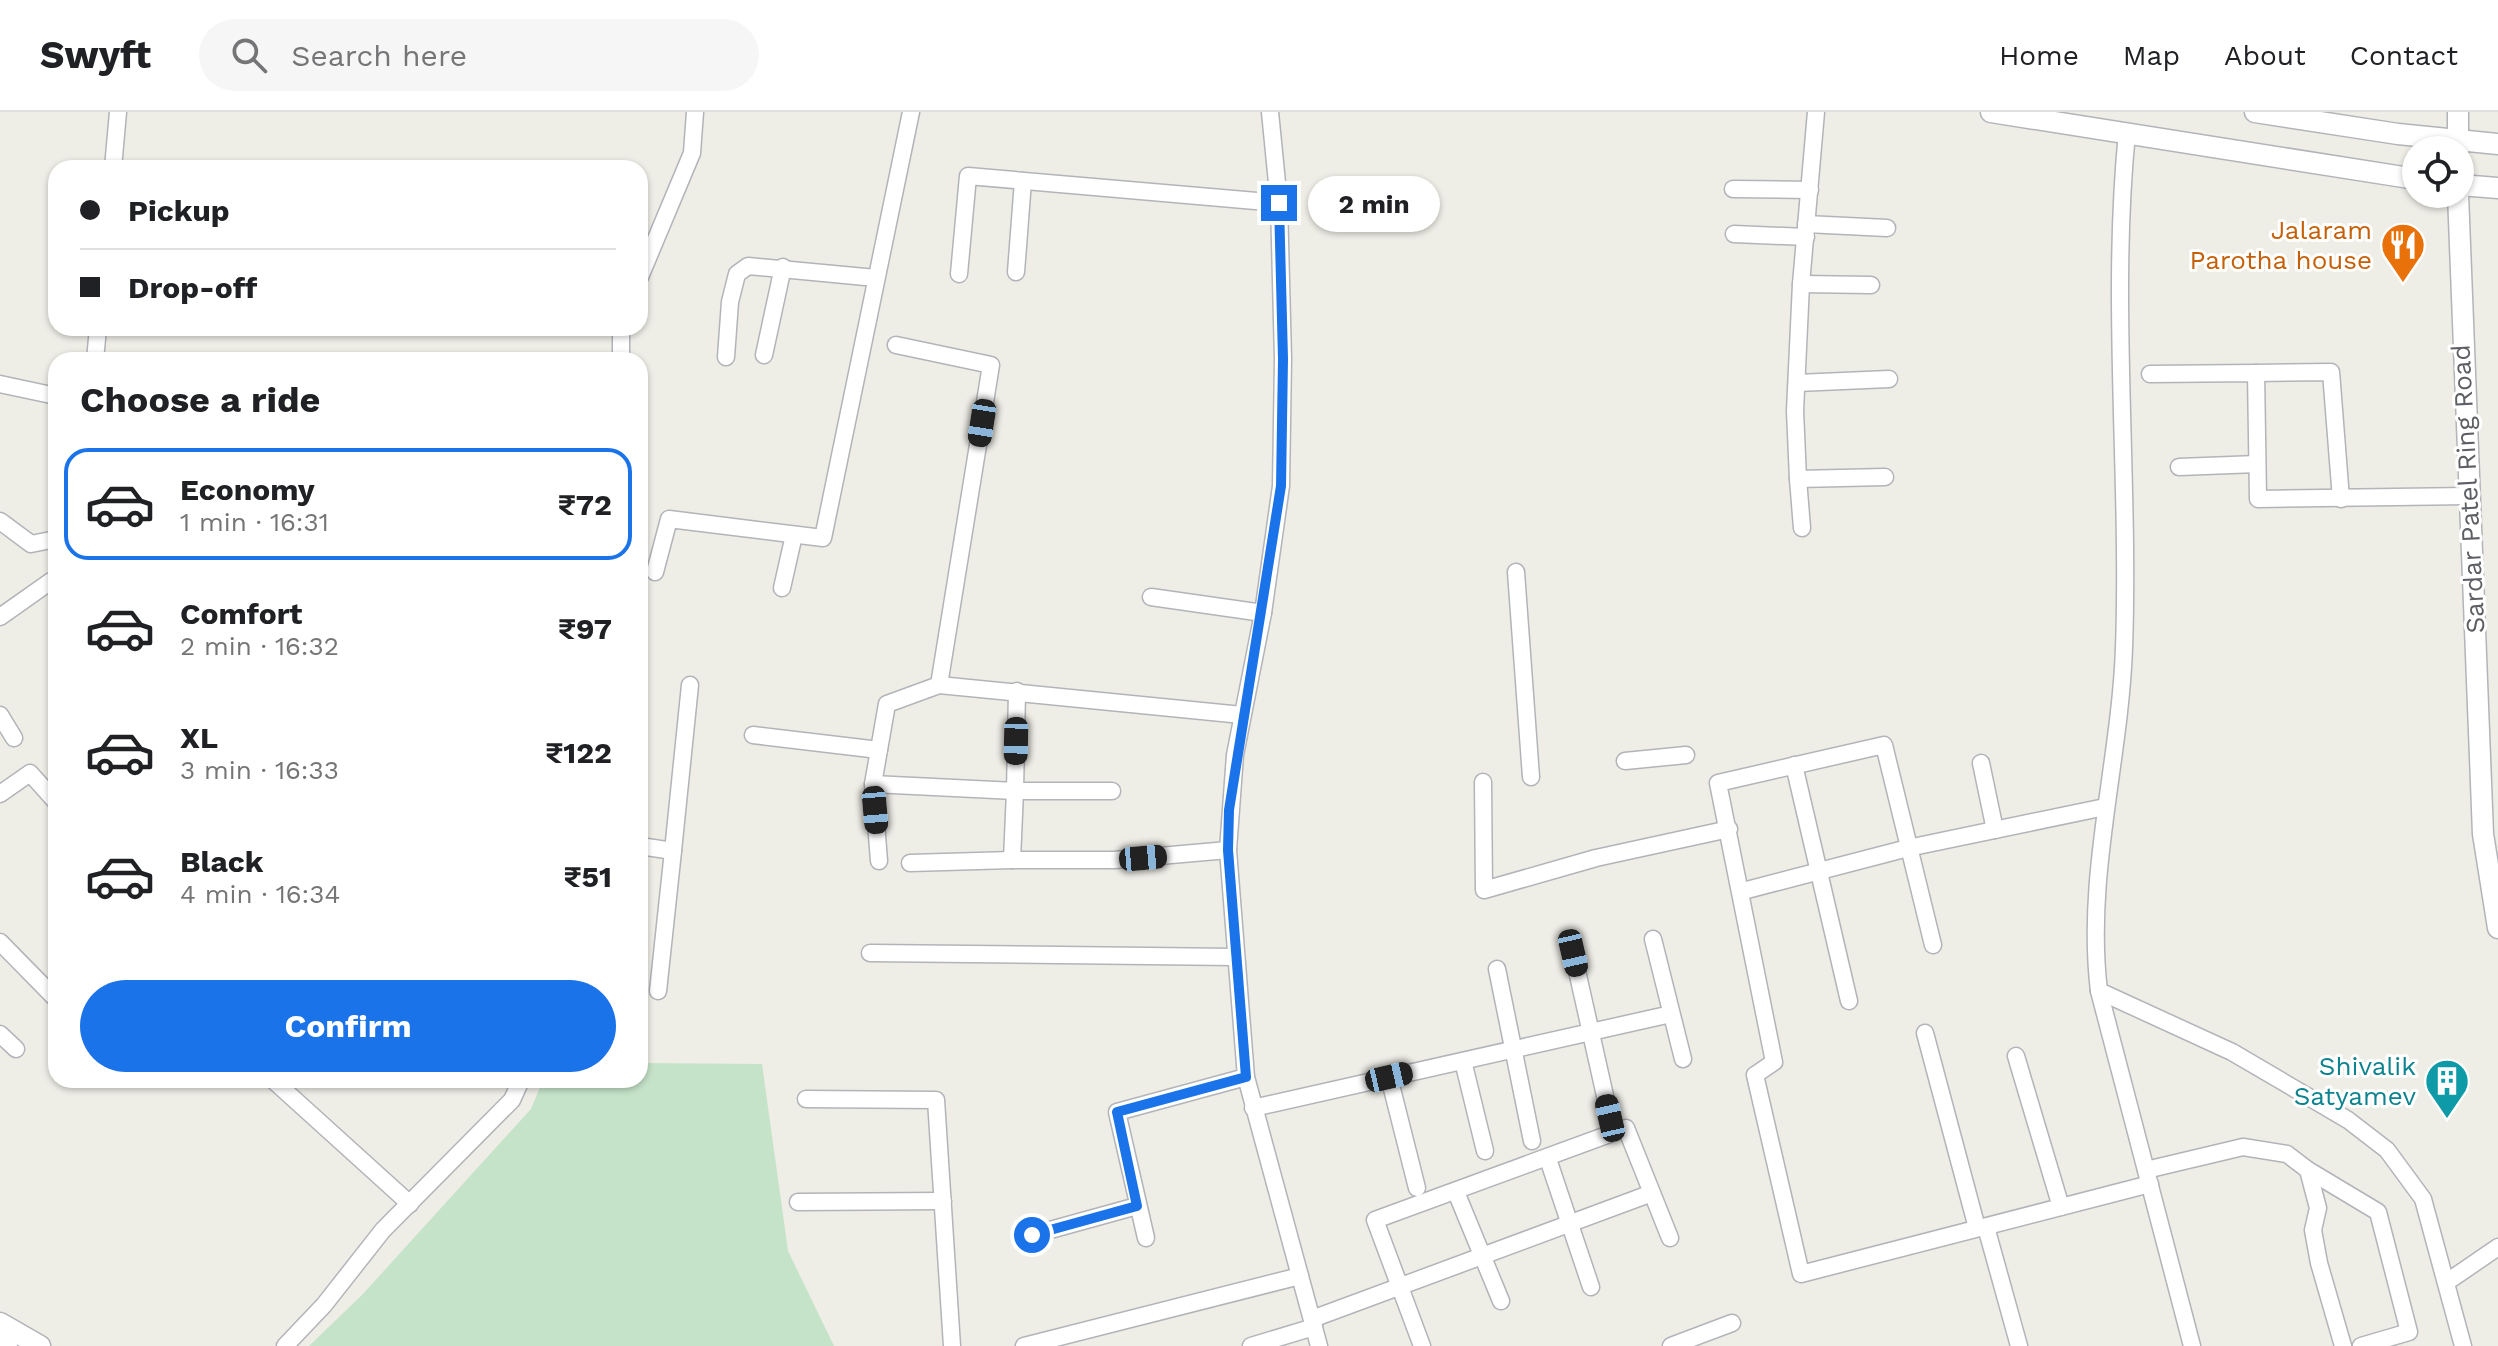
<!DOCTYPE html>
<meta charset="utf-8">
<style>
:root{--surface:#fff;--page:#f6f6f6;--text:#202124;--muted:#757577;--line:#e0e0e0;--accent:#1a73e8}
body{margin:0;font-family:"Work Sans",sans-serif;background:var(--page);color:var(--text);height:100vh;display:flex;flex-direction:column;font-size:30px;white-space:nowrap}
*{box-sizing:border-box;margin:0}
p{font-size:26px;color:var(--muted)}
.icon{flex:none;width:44px;height:44px;fill:none;stroke:currentColor;stroke-width:2;stroke-linecap:round;stroke-linejoin:round}
.map{position:relative;flex:1;overflow:hidden}
.drawer{position:absolute;left:48px;top:240px;width:600px;height:736px;display:flex;flex-direction:column;background:var(--surface);border-radius:24px;box-shadow:0 2px 6px #0004}
.drawer>*{flex:none}
.guide{position:absolute;left:48px;top:48px;width:600px;height:176px;border-radius:24px;box-shadow:0 2px 6px #0004;display:grid;align-content:center;height:176px;padding:0 32px;background:var(--surface)}
.tools{position:absolute;left:2402px;top:24px;display:grid;gap:16px}
.tools a{display:grid;place-items:center;width:72px;height:72px;border-radius:50%;background:var(--surface);box-shadow:0 2px 6px #0004;font-size:40px}
.end{position:absolute;width:36px;height:36px;margin:-18px;border:10px solid #1a73e8;background:#fff;box-shadow:0 0 0 4px #fff}
.from{border-radius:50%}
.bubble{position:absolute;height:56px;border-radius:28px;background:var(--surface);box-shadow:0 2px 6px #0004;font-size:26px;font-weight:700;line-height:56px;text-align:center}
.car{position:absolute;width:24px;height:48px;margin:-24px -12px;border-radius:10px;box-shadow:0 0 6px 2px #0007;background:linear-gradient(#222 24%,#8ab4d8 0 40%,#222 0 76%,#8ab4d8 0 86%,#222 0)}
.guide b{display:flex;align-items:center;gap:28px;height:76px;font-size:30px}
.guide b+b{border-top:2px solid var(--line)}
.guide i{width:20px;height:20px;background:var(--text)}
ul{padding:0;list-style:none}
li{display:flex;align-items:center;gap:24px;height:112px;margin:0 16px 12px;padding:0 16px;border:4px solid transparent;border-radius:24px}
li div{flex:1}
li b{display:block;font-size:30px}
li em{font-style:normal;font-weight:700}
li.on{border-color:var(--accent)}
li>.icon{width:72px;height:72px;stroke-width:1.5}
h2{padding:0 32px;font-size:36px;line-height:96px}
.cta{display:flex;gap:16px;margin-top:auto;padding:16px 32px}
.cta a{flex:1;height:92px;border-radius:48px;background:var(--accent);color:#fff;font-size:32px;font-weight:700;line-height:92px;text-align:center}
header{display:flex;align-items:center;gap:48px;box-sizing:border-box;height:112px;padding:0 40px;background:var(--surface);border-bottom:2px solid var(--line)}
header strong{font-size:38px}
nav{display:flex;gap:44px;margin-inline-start:auto;font-size:28px}
.search{width:560px;height:72px;background:var(--page);display:flex;align-items:center;gap:20px;box-sizing:border-box;padding:0 28px;border-radius:44px;color:var(--muted);font-size:30px}
.map>svg:first-child{display:block}
</style>
<header>
<strong>Swyft</strong>
<div class="search"><svg class="icon" aria-label="search" viewBox="0 0 24 24"><circle cx="10" cy="10" r="6"/><path d="M15 15l6 6"/></svg>Search here</div>
<nav><a>Home</a><a>Map</a><a>About</a><a>Contact</a></nav>
</header>
<div class="map">
<svg width="2498" height="1234" viewBox="0 0 2498 1234">
<rect width="100%" height="100%" fill="#eeede6"/>
<path fill="#c5e3c9" d="M 640,951 L 762,952 L 788,1139 L 834,1234 L 309,1234 L 362,1183 L 531,997 L 543,968 L 640,968 Z"/>
<g fill="none" stroke-linecap="round" stroke-linejoin="round">
<g stroke="#b3b4b9" stroke-width="19">
<g id="minor">
<path d="M 1270,0 L 1279,91 L 1283,247 L 1281,374 L 1263,501 L 1235,643 L 1228,738 L 1246,965 L 1319,1234"/>
<path d="M 1816,0 L 1801,172 L 1795,299 L 1798,367 L 1885,365"/>
<path d="M 2127,21 C 2110,189 2130,366 2124,536 C 2120,650 2085,764 2099,879 L 2232,940 L 2348,1008 L 2387,1038 L 2423,1087 L 2463,1234"/>
<path d="M 113,56 L 118,0"/>
<path d="M 1733,77 L 1810,78"/>
<path d="M 1806,112 L 1887,116"/>
<path d="M 1734,122 L 1806,125"/>
<path d="M 1016,160 L 1023,69"/>
<path d="M 959,162 L 968,64 L 1279,91"/>
<path d="M 640,165 L 692,41 L 695,0"/>
<path d="M 1801,172 L 1871,173"/>
<path d="M 896,233 L 991,253 L 939,573"/>
<path d="M 764,243 L 783,155"/>
<path d="M 726,245 L 730,190 L 737,162 L 748,154 L 876,166"/>
<path d="M 95,248 L 98,216"/>
<path d="M 621,248 L 621,216"/>
<path d="M 2256,261 L 2331,260 L 2341,387"/>
<path d="M 2150,262 L 2256,261 L 2258,387 L 2468,384"/>
<path d="M 1797,271 L 1889,267"/>
<path d="M 0,272 L 56,284"/>
<path d="M 2179,355 L 2257,352"/>
<path d="M 1798,367 L 1802,416"/>
<path d="M 0,409 L 31,432 L 56,427"/>
<path d="M 655,460 L 669,407 L 823,426 L 911,0"/>
<path d="M 1516,460 L 1531,665"/>
<path d="M 782,476 L 794,423"/>
<path d="M 1151,485 L 1263,501"/>
<path d="M 0,505 L 51,469"/>
<path d="M 0,603 L 14,626"/>
<path d="M 753,623 L 879,638"/>
<path d="M 1625,649 L 1686,643"/>
<path d="M 1981,651 L 1995,718"/>
<path d="M 1794,653 L 1849,889"/>
<path d="M 1483,670 L 1484,778 L 1596,746 L 1729,717"/>
<path d="M 873,672 L 1015,679 L 1017,579"/>
<path d="M 1112,679 L 1015,679 L 1012,748 L 1114,748 L 1228,738"/>
<path d="M 0,682 L 30,661 L 56,690"/>
<path d="M 640,734 L 673,739 L 690,573"/>
<path d="M 879,749 L 873,672 L 887,592 L 939,573 L 1242,603"/>
<path d="M 910,751 L 1012,748"/>
<path d="M 1743,779 L 1908,736 L 2105,695"/>
<path d="M 1653,827 L 1683,947"/>
<path d="M 0,830 L 56,887"/>
<path d="M 1933,833 L 1884,633 L 1718,671 L 1774,950 L 1755,963 L 1801,1162 L 2150,1072"/>
<path d="M 870,841 L 1235,845"/>
<path d="M 1573,841 L 1610,1006"/>
<path d="M 1497,857 L 1532,1029"/>
<path d="M 658,879 L 673,739"/>
<path d="M 2099,879 L 2192,1234"/>
<path d="M 1925,921 L 1977,1116"/>
<path d="M 0,922 L 16,937"/>
<path d="M 2016,944 L 2061,1095"/>
<path d="M 1463,949 L 1485,1039"/>
<path d="M 1389,965 L 1417,1076"/>
<path d="M 273,968 L 410,1092"/>
<path d="M 806,987 L 936,988 L 952,1234"/>
<path d="M 1253,996 L 1671,902"/>
<path d="M 1548,1047 L 1591,1175"/>
<path d="M 2146,1058 L 2243,1035 L 2287,1042 L 2308,1058 L 2318,1096 L 2313,1118 L 2319,1151 L 2343,1234"/>
<path d="M 2308,1058 L 2378,1100 L 2409,1220 L 2361,1234"/>
<path d="M 1456,1080 L 1501,1189"/>
<path d="M 798,1090 L 943,1089"/>
<path d="M 1986,1115 L 2019,1234"/>
<path d="M 1032,1123 L 1137,1094"/>
<path d="M 1146,1126 L 1117,1000 L 1246,965"/>
<path d="M 2447,1170 L 2498,1135"/>
<path d="M 1312,1207 L 1652,1081"/>
<path d="M 285,1234 L 324,1193 L 383,1118 L 512,988 L 521,968"/>
<path d="M 1024,1234 L 1300,1164"/>
<path d="M 1251,1234 L 1314,1215"/>
<path d="M 1422,1234 L 1375,1108 L 1626,1016 L 1670,1126"/>
<path d="M 1671,1234 L 1732,1211"/>
</g>
</g>
<g stroke="#b3b4b9" stroke-width="23">
<g id="tertiary">
<path d="M 1991,0 L 2416,67"/>
<path d="M 2255,0 L 2398,22 L 2498,32"/>
<path d="M 2458,38 L 2458,0"/>
<path d="M 2460,73 L 2498,76"/>
<path d="M 2458,82 L 2483,722 L 2498,816"/>
<path d="M 0,1211 L 40,1234"/>
<path d="M 0,1230 L 7,1234"/>
</g>
</g>
<use href="#minor" stroke="#fff" stroke-width="16"/>
<use href="#tertiary" stroke="#fff" stroke-width="20"/>
</g>
<g fill="none" stroke-linecap="round" stroke-linejoin="round">
<path stroke="#1a73e8" stroke-width="10" d="M 1032,1123 L 1137,1094 L 1117,1000 L 1246,965 L 1228,738 L 1229,698 L 1281,374 L 1283,247 L 1279,91"/>
</g>
<defs>
<g id="restaurant-pin" transform="scale(2.3)"><path d="M0 17L-7.5 6A9.5 9.5 0 1 1 7.5 6Z" fill="#e8710a" stroke="#fff"/><path d="M-5-6h1v4h1v-4h1v4h1v-4h1v5L-1.5 .5V6h-2V.5L-5-1ZM5-6V6H3V1.5H1.5Q1.5-4 5-6Z" fill="#fff"/></g>
<g id="building-pin" transform="scale(2.3)"><path d="M0 17L-7.5 6A9.5 9.5 0 1 1 7.5 6Z" fill="#0f9aa8" stroke="#fff"/><path d="M-4-6H4V6H1V3H-1V6H-4ZM-2.5-4.3h1.7v1.8h-1.7ZM.8-4.3h1.7v1.8H.8ZM-2.5-1h1.7V.8h-1.7ZM.8-1h1.7V.8H.8Z" fill="#fff"/></g>
</defs>
<g fill-rule="evenodd">
<use href="#restaurant-pin" x="2403" y="133"/>
<use href="#building-pin" x="2447" y="969"/>
</g>
<g text-anchor="middle" stroke-width="6" stroke-linejoin="round" paint-order="stroke">
<g font-size="26" fill="#c56008" stroke="#fff" text-anchor="end">
<text x="2372" y="127">Jalaram<tspan x="2372" dy="30">Parotha house</tspan></text>
</g>
<g font-size="26" fill="#5d5f64" stroke="#fff">
<text transform="translate(2468 377) rotate(-93)" y="9">Sardar Patel Ring Road</text>
</g>
<g font-size="26" fill="#0d838f" stroke="#fff" text-anchor="end">
<text x="2416" y="963">Shivalik<tspan x="2416" dy="30">Satyamev</tspan></text>
</g>
</g>
</svg>
<div class="tools">
<a><svg class="icon" aria-label="locate" viewBox="0 0 24 24"><circle cx="12" cy="12" r="6"/><path d="M12 2v4M12 18v4M2 12h4M18 12h4"/></svg></a>
</div>
<i class="end from" style="left:1032px;top:1123px"></i>
<i class="end" style="left:1279px;top:91px"></i>
<div class="bubble" style="left:1308px;top:64px;width:132px">2 min</div>
<i class="car" style="left:982px;top:311px;rotate:189deg"></i>
<i class="car" style="left:1016px;top:629px;rotate:181deg"></i>
<i class="car" style="left:875px;top:698px;rotate:175deg"></i>
<i class="car" style="left:1143px;top:746px;rotate:85deg"></i>
<i class="car" style="left:1573px;top:841px;rotate:167deg"></i>
<i class="car" style="left:1389px;top:965px;rotate:77deg"></i>
<i class="car" style="left:1610px;top:1006px;rotate:347deg"></i>
<div class="guide">
<b><i class="from"></i>Pickup</b>
<b><i></i>Drop-off</b>
</div>
<section class="drawer">
<h2>Choose a ride</h2>
<ul>
<li class="on"><svg class="icon" aria-label="car" viewBox="0 0 24 24"><path d="M5 17H2v-5l4-1 3-4h7l3 4 3 1v5h-3M9 17h6M6 11h13"/><circle cx="7" cy="17" r="2"/><circle cx="17" cy="17" r="2"/></svg><div><b>Economy</b><p>1 min · 16:31</p></div><em>₹72</em></li>
<li><svg class="icon" aria-label="car" viewBox="0 0 24 24"><path d="M5 17H2v-5l4-1 3-4h7l3 4 3 1v5h-3M9 17h6M6 11h13"/><circle cx="7" cy="17" r="2"/><circle cx="17" cy="17" r="2"/></svg><div><b>Comfort</b><p>2 min · 16:32</p></div><em>₹97</em></li>
<li><svg class="icon" aria-label="car" viewBox="0 0 24 24"><path d="M5 17H2v-5l4-1 3-4h7l3 4 3 1v5h-3M9 17h6M6 11h13"/><circle cx="7" cy="17" r="2"/><circle cx="17" cy="17" r="2"/></svg><div><b>XL</b><p>3 min · 16:33</p></div><em>₹122</em></li>
<li><svg class="icon" aria-label="car" viewBox="0 0 24 24"><path d="M5 17H2v-5l4-1 3-4h7l3 4 3 1v5h-3M9 17h6M6 11h13"/><circle cx="7" cy="17" r="2"/><circle cx="17" cy="17" r="2"/></svg><div><b>Black</b><p>4 min · 16:34</p></div><em>₹51</em></li>
</ul>
<div class="cta"><a>Confirm</a></div>
</section>
</div>
